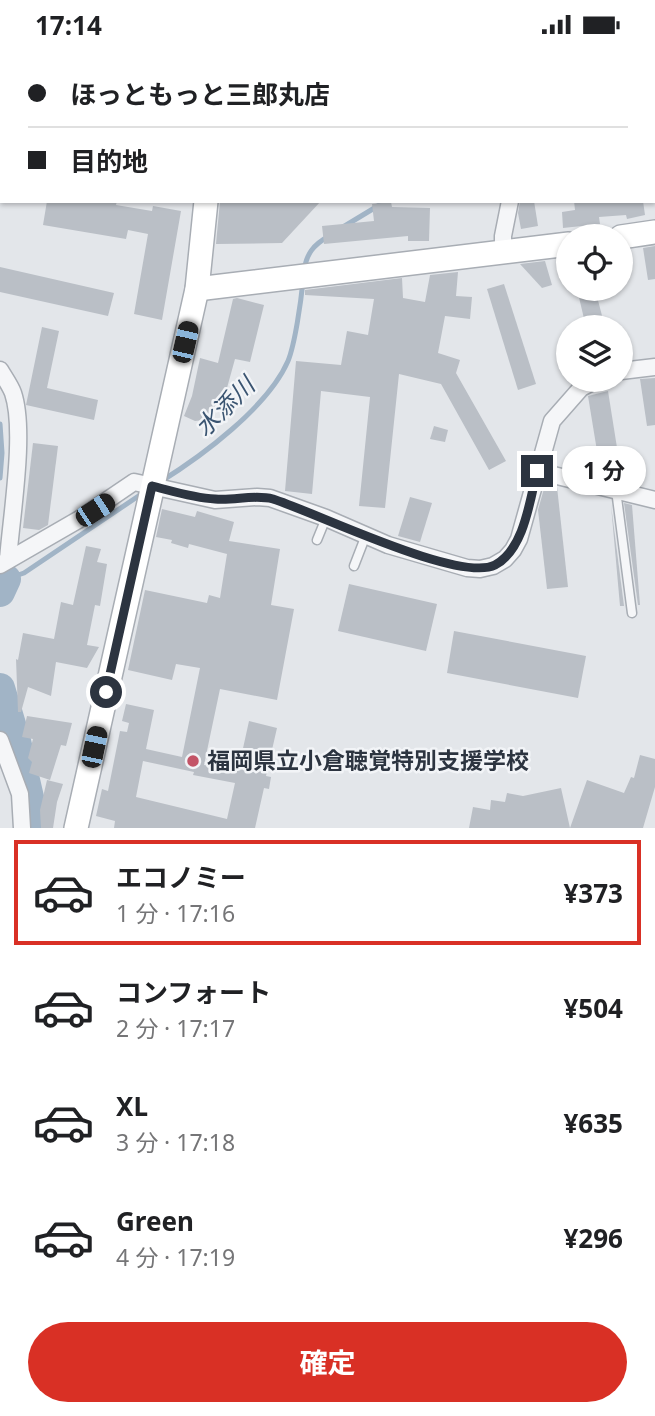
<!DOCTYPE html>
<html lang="ja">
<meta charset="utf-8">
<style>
:root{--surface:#fff;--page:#f6f6f6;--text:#202124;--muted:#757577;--line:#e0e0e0;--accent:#d93025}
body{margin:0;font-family:"Noto Sans","Noto Sans JP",sans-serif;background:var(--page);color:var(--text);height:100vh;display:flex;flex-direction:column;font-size:26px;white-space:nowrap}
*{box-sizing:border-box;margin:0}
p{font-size:23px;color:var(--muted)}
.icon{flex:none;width:38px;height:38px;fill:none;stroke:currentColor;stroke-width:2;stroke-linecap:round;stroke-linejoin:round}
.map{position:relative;height:779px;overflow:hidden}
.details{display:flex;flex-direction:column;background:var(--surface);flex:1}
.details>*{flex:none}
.banner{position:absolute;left:0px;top:0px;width:656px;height:154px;box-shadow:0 2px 5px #0004;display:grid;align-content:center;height:154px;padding:0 28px;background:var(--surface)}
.buttons{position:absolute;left:556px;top:175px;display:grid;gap:14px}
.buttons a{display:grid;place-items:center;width:77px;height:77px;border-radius:50%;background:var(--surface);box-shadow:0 2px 5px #0004;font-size:35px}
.end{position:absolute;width:32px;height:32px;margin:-16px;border:9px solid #2c3440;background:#fff;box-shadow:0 0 0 4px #fff}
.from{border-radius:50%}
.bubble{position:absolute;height:49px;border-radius:24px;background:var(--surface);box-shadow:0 2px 5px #0004;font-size:23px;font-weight:700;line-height:49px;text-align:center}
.car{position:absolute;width:21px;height:42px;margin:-21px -10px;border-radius:9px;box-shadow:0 0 5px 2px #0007;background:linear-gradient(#222 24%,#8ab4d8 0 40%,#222 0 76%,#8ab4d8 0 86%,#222 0)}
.banner b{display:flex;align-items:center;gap:24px;height:66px;font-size:26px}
.banner b+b{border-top:2px solid var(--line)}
.banner i{width:18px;height:18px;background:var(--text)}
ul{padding:12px 0 0;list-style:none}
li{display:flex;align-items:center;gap:21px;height:105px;margin:0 14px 10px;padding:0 14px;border:4px solid transparent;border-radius:0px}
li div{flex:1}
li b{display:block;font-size:26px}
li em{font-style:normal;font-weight:700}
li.on{border-color:var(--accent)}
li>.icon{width:63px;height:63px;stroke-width:1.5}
.button{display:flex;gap:14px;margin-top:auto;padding:14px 28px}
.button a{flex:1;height:80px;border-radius:42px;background:var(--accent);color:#fff;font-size:28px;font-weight:700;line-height:80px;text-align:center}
.status{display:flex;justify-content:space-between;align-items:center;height:49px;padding:0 35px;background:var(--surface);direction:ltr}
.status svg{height:19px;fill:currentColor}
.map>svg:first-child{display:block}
</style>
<div class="status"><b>17:14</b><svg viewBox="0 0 49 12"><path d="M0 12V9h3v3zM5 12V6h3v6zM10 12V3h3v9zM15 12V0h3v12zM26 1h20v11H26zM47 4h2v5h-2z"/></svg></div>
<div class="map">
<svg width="655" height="779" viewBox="0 0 655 779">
<rect width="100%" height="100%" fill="#e3e6ea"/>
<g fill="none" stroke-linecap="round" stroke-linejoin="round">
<g stroke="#a1b4c6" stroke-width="5">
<path d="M 654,71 L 655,70"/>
<path d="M 343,178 L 386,152"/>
<path d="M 304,223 C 306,205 313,196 329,187"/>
<path d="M 0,375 L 2,404 L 0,429"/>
<path d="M 160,433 C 202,407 268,358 288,312 C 295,295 301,252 303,232"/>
<path d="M 3,517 L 2,524 L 6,530 L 24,524 L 143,444"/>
</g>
<g stroke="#a1b4c6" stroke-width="30">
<path d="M 0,543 L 6,530"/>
<path d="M 0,639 L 16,692 L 36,779"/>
</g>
</g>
<g fill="#babfc6" fill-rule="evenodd">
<path d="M 47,152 L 117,152 L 116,156 L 152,162 L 153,157 L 181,162 L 162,271 L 134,265 L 148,185 L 128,181 L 126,190 L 43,176 Z"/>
<path d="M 220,152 L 321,152 L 282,194 L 216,195 Z"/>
<path d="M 520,152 L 534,152 L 538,177 L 521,180 L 518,164 Z"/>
<path d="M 574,152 L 643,152 L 645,166 L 627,170 L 626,166 L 599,168 L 600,175 L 563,179 L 562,163 L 575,161 Z"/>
<path d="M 391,153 L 392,158 L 430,159 L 429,192 L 408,192 L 408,187 L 324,195 L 322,177 L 374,172 L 372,155 Z"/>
<path d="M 655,197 L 655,230 L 648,231 L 643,199 Z"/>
<path d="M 545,212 L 552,236 L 542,239 L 520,215 Z"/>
<path d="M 0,218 L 114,244 L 108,267 L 0,243 Z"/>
<path d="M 458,223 L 456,247 L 472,248 L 470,270 L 445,267 L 438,304 L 460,311 L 456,324 L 506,412 L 489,421 L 441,335 L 399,325 L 385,459 L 359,457 L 370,348 L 321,342 L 312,445 L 285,442 L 296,312 L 341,316 L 347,282 L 368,286 L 374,250 L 305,246 L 305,241 L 402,229 L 403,249 L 425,253 L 430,226 Z"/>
<path d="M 504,235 L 536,335 L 518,341 L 487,240 Z"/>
<path d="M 577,240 L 595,240 L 605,278 L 586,278 Z"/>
<path d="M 237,249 L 264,256 L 250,313 L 235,310 L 222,357 L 214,360 L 210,367 L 204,371 L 195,372 L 184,367 L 192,347 L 200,309 L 218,314 L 233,250 Z"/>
<path d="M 42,278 L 59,282 L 47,339 L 98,351 L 94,371 L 26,356 Z"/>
<path d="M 655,329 L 655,376 L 647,377 L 640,330 Z"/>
<path d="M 608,342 L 618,405 L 598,408 L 588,347 Z"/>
<path d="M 434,377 L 448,381 L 445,393 L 430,390 Z"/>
<path d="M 33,394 L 58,397 L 48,476 L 39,481 L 23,479 Z"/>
<path d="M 545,436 L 557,438 L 568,538 L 547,540 L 538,461 Z"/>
<path d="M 410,448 L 432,454 L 420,493 L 398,487 Z"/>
<path d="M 624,454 L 632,456 L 640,556 L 638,556 Z"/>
<path d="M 611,456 L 624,557 L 620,557 Z"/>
<path d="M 162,460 L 195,468 L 197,462 L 234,473 L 229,492 L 280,500 L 271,556 L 294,560 L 277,651 L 220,640 L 204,716 L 238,722 L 249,672 L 277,679 L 266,727 L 271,728 L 269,740 L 264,739 L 255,779 L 114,779 L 115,772 L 96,767 L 102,740 L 108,742 L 120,682 L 127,683 L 129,674 L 122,672 L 126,655 L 154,661 L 146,700 L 182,708 L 200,619 L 176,615 L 172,631 L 128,621 L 145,541 L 207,554 L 209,546 L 220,549 L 227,505 L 189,495 L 188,499 L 171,494 L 172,491 L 156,488 ZM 143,712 L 194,723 L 193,726 L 235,734 L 227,770 L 136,748 Z"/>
<path d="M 86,497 L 101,500 L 97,513 L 107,515 L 100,557 L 95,556 L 87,596 L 99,598 L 87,619 L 56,613 L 51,647 L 28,638 L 21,663 L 18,663 L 16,610 L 18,611 L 23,584 L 54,590 L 61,553 L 73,556 Z"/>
<path d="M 349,535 L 437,555 L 426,602 L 338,582 Z"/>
<path d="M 454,582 L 586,607 L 578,649 L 447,624 Z"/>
<path d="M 27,667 L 72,674 L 66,697 L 61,696 L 50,731 L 29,724 L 32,713 L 28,709 L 33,690 L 22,688 Z"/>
<path d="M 640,706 L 655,710 L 655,738 L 643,779 L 570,779 L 587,731 L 624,744 L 631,728 L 634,729 Z"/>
<path d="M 47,731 L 63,735 L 57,753 L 53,779 L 41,779 L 40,761 Z"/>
<path d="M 561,739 L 570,779 L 469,779 L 473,758 L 490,761 L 491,751 L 505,753 L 507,744 L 523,747 Z"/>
</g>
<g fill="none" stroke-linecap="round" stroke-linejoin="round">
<g stroke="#a8adb4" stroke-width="11">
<g id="lane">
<path d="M 616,441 L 632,564"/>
<path d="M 317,491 L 326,469"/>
<path d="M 354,517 L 366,486"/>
</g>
</g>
<g stroke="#a8adb4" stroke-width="19">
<g id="street">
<path d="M 380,0 L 381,2"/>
<path d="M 552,0 L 553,2"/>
<path d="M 620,0 L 620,2"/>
<path d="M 241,2 L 243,0"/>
<path d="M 478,2 L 479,0"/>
<path d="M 654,59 L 655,59"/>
<path d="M 654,105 L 655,105"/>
<path d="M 503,203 L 503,187 L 510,152"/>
<path d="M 0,321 C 4,328 10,336 13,344 C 26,382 11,469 8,511"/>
<path d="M 621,322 L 655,318"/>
<path d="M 537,422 L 655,451"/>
<path d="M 0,516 L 78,471 L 134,433 L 215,451 L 257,448 L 270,449 L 326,469 L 388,496 L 467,519 L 480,520 L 493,517 L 505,510 L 513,501 L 519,490 L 552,372 L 581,339 L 596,331"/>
<path d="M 0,691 L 20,745 L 22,779"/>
</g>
</g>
<g stroke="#a8adb4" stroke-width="26">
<g id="secondary">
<path d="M 192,0 L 192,2"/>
<path d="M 621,188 L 655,183"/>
<path d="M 197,240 L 569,195"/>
<path d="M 76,779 L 197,240 L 206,152"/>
</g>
</g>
<use href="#lane" stroke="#f5f6f8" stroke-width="8"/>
<use href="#street" stroke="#f5f6f8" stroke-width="16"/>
<use href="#secondary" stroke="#fff" stroke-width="23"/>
</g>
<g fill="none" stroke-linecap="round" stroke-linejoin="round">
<path stroke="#2c3440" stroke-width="9" d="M 106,643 L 152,437 C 172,442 194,449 215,450 C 234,452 254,445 273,450 C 317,464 459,534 495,516 C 524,501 530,451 537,422"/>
</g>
<circle fill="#c35467" stroke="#f2f4f7" stroke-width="2.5" cx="193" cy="712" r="7"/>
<g text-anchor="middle" stroke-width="5" stroke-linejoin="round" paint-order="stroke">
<g font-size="23" font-weight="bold" fill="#2c3440" stroke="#f2f4f7" text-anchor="start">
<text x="207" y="720">福岡県立小倉聴覚特別支援学校</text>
</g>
<g font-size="24" font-style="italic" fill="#3a5471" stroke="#f2f4f7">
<text transform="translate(225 358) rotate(-45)" y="8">水添川</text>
</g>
</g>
</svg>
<div class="buttons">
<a><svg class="icon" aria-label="locate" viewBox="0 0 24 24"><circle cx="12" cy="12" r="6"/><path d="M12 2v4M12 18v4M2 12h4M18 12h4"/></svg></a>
<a><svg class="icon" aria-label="layers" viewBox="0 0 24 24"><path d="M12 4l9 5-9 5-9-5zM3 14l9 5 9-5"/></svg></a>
</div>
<i class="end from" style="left:106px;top:643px"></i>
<i class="end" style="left:537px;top:422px"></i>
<div class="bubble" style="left:562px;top:397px;width:84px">1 分</div>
<i class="car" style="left:185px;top:293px;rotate:13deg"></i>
<i class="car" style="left:95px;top:461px;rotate:57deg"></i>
<i class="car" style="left:94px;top:698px;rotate:12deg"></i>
<div class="banner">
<b><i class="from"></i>ほっともっと三郎丸店</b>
<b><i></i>目的地</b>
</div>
</div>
<section class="details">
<ul>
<li class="on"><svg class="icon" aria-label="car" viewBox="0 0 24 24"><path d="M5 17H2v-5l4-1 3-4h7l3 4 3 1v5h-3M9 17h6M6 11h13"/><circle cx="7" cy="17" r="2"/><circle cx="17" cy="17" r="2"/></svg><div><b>エコノミー</b><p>1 分 · 17:16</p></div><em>¥373</em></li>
<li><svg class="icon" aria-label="car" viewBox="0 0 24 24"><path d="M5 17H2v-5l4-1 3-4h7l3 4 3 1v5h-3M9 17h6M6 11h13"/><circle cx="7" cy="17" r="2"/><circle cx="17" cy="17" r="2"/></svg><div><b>コンフォート</b><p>2 分 · 17:17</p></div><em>¥504</em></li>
<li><svg class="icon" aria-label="car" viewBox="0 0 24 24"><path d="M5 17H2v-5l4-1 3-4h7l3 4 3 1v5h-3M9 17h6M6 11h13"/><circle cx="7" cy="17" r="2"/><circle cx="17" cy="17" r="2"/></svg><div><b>XL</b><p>3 分 · 17:18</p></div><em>¥635</em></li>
<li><svg class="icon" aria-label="car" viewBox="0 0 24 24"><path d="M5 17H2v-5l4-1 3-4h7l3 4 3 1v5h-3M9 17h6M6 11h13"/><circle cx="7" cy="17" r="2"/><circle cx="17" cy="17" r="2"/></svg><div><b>Green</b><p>4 分 · 17:19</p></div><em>¥296</em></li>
</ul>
<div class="button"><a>確定</a></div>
</section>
